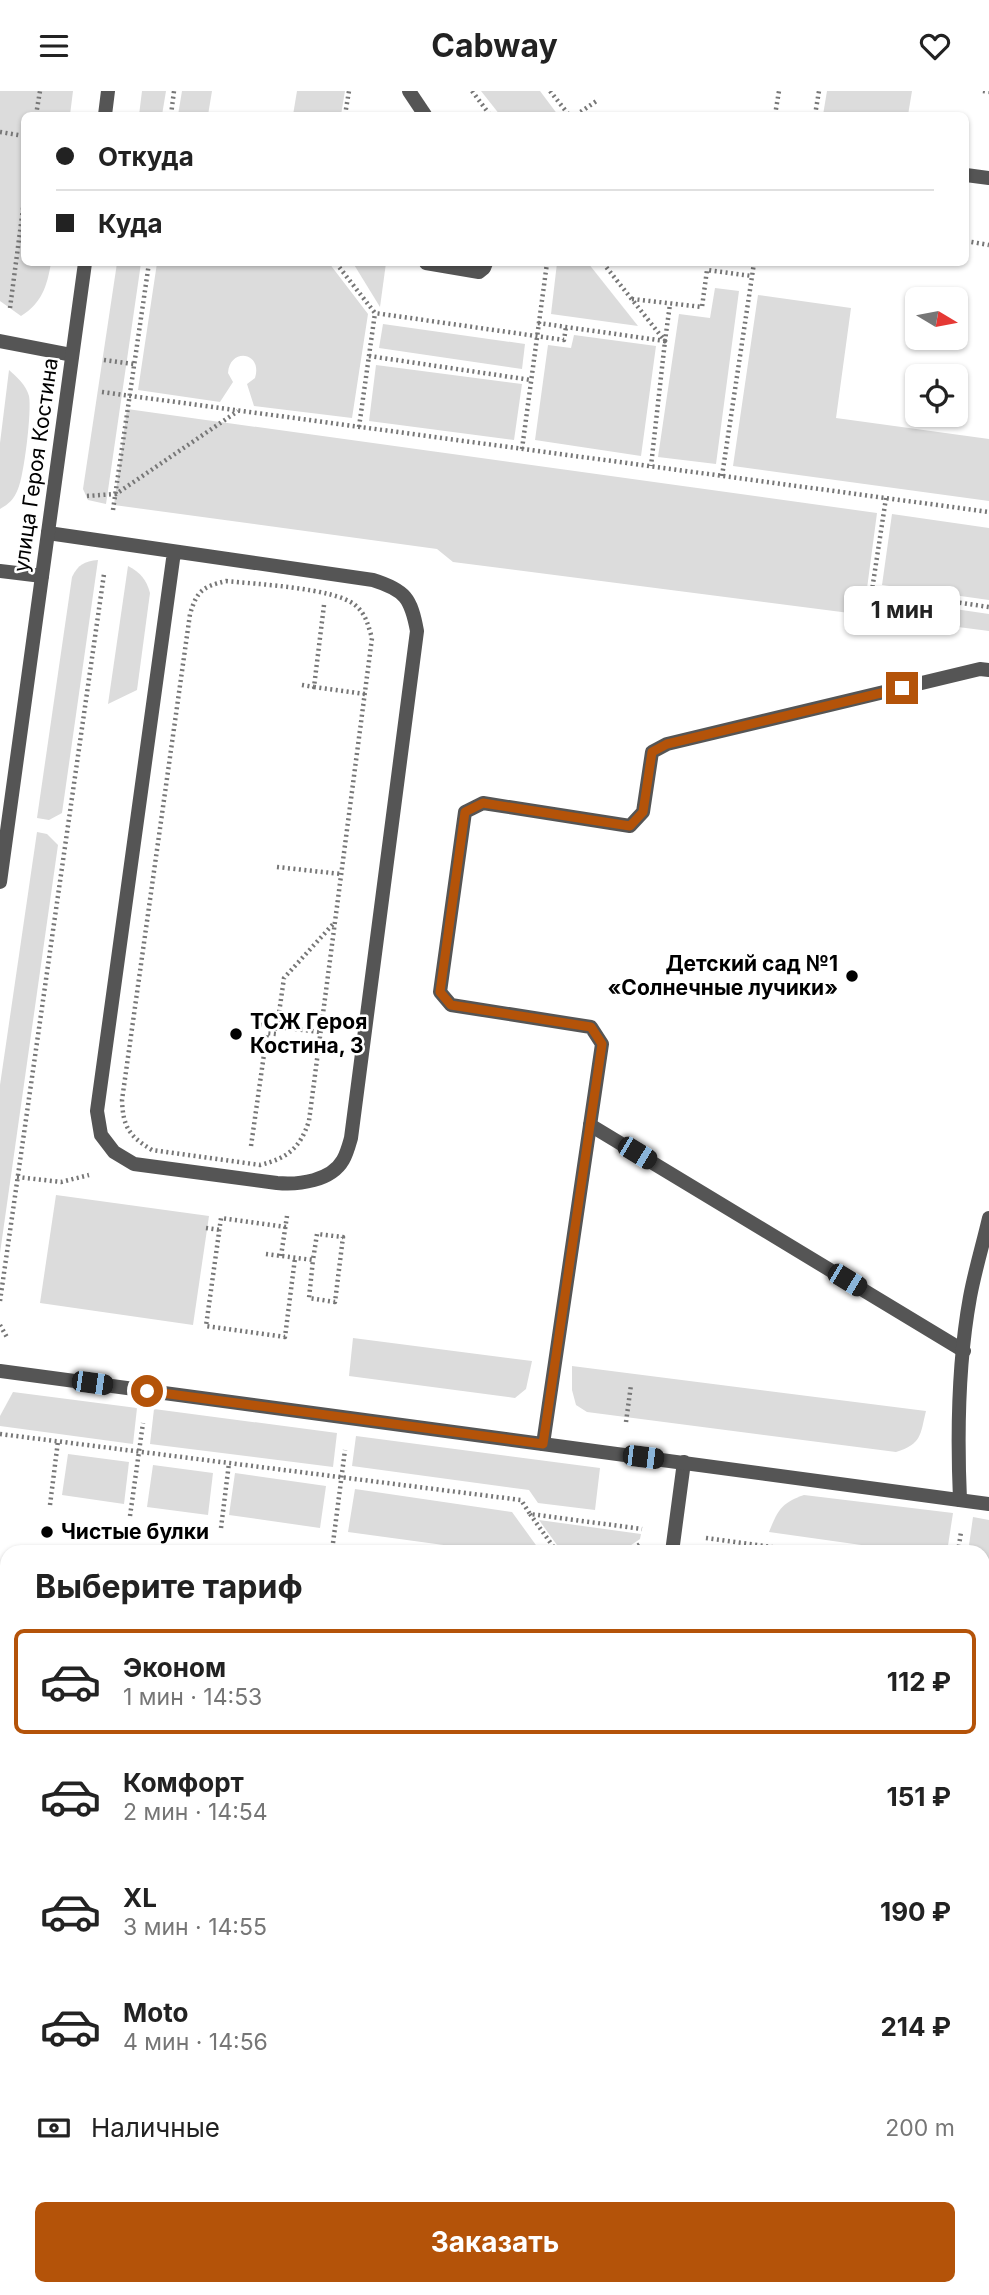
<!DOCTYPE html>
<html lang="ru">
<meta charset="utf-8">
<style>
:root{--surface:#fff;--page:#f2f2f2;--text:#222;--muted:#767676;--line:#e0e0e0;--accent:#b45309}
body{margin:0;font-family:Inter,sans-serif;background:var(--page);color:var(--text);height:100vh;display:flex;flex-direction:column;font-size:26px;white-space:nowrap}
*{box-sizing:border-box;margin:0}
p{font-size:23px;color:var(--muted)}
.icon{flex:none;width:38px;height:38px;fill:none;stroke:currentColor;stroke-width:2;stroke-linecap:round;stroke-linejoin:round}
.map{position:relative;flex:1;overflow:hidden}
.panel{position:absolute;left:0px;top:1454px;width:990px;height:751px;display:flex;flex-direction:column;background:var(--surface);border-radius:21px 21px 0 0;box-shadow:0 2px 5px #0004}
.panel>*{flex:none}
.top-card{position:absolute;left:21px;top:21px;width:948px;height:154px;border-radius:10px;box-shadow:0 2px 5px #0004;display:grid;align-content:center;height:154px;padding:0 35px;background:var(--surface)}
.needle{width:46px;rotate:100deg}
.fabs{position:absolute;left:905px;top:196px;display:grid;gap:14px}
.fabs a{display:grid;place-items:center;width:63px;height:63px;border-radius:10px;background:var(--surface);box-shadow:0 2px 5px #0004;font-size:35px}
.end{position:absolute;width:32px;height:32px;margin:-16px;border:9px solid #b45309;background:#fff;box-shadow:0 0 0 4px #fff}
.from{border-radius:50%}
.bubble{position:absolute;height:49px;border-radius:10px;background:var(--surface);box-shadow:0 2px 5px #0004;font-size:23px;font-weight:700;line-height:49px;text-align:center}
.car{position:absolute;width:21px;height:42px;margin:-21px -10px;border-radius:9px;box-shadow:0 0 5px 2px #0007;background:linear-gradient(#222 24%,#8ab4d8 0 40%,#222 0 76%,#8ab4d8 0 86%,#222 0)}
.top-card b{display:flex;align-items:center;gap:24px;height:66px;font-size:26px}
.top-card b+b{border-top:2px solid var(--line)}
.top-card i{width:18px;height:18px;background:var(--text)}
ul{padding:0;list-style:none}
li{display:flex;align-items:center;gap:21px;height:105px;margin:0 14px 10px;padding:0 21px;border:4px solid transparent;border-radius:10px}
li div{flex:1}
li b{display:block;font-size:26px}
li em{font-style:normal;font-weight:700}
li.active{border-color:var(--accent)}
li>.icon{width:63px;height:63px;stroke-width:1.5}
h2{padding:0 35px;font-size:32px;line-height:84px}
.pay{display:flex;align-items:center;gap:18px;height:77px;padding:0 35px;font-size:26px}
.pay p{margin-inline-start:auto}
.action{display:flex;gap:14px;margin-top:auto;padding:14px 35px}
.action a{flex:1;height:80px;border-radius:10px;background:var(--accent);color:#fff;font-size:28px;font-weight:700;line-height:80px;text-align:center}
header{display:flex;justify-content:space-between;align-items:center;height:91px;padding:0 35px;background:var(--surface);font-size:32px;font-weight:700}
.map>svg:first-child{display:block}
</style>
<header><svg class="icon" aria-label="menu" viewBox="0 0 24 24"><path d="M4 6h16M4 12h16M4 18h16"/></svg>Cabway<svg class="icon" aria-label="heart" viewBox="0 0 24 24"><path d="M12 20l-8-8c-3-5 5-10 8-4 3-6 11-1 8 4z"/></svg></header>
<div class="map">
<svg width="989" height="2204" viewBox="0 0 989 2204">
<rect width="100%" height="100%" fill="#fff"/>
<g fill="#dcdcdc">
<path d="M 0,0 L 73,0 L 70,24 L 24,24 L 24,172 L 51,172 C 47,195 42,212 21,225 L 0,210 Z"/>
<path d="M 142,0 L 166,0 L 162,24 L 139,24 Z"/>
<path d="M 182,0 L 212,0 L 208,24 L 178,24 Z"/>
<path d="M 297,0 L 345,0 L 341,24 L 293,24 Z"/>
<path d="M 481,0 L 540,0 L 558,24 L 500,24 Z"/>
<path d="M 827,0 L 912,0 L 908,24 L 823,24 Z"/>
<path d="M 117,172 L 141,172 L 106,413 L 88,409 L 83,398 Z"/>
<path d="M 157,172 L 329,172 L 368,223 L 352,327 L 254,315 L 247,293 L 255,287 C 263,261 230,256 228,282 L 233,291 L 220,311 L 138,299 Z"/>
<path d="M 353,172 L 386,172 L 380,216 Z"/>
<path d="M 557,172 L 588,172 L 638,235 L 551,223 Z"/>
<path d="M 715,197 L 739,200 L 716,373 L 658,366 L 679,223 L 710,227 Z"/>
<path d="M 758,204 L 851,217 L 836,327 L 989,348 L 989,410 L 733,375 Z"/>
<path d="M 383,233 L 525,253 L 522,278 L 379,257 Z"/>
<path d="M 574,244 L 656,255 L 641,365 L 535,349 L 548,254 L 571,257 Z"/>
<path d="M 376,274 L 522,293 L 514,349 L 369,330 Z"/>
<path d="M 9,279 C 17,286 26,294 29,305 C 32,320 24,385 18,398 C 14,408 9,413 0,418 L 0,352 Z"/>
<path d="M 127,318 L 877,422 L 866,505 L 989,523 L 989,540 L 453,471 L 437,458 L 114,414 Z"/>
<path d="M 892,423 L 989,437 L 989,509 L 882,494 Z"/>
<path d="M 98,469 L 62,722 L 49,729 L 37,727 L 72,486 C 78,474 84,470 98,469 Z"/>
<path d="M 128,475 C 141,482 146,488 150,502 L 137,599 L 108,613 Z"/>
<path d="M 37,741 L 47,743 L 58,754 L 0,1162 L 0,994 Z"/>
<path d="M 56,1104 L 209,1125 L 193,1234 L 40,1212 Z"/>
<path d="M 353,1247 L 532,1270 L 526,1298 L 515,1307 L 349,1285 Z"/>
<path d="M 572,1275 L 926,1320 C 920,1344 922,1353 896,1361 L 587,1321 L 576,1314 L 572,1299 Z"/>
<path d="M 13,1301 L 137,1317 L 133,1353 L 0,1335 L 0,1325 Z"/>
<path d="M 154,1318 L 337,1342 L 333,1376 L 150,1353 Z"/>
<path d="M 356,1345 L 600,1377 L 595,1419 L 538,1412 L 529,1399 L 352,1375 Z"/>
<path d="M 68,1363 L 129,1371 L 124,1413 L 62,1404 Z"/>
<path d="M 153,1374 L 213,1382 L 208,1424 L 147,1416 Z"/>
<path d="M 235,1382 L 326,1395 L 320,1437 L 229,1424 Z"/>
<path d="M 355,1398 L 512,1421 L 541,1461 L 495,1461 L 348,1441 Z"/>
<path d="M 804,1404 L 953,1422 L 947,1461 L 911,1461 L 769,1441 C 778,1419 781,1412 804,1404 Z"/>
<path d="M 973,1426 L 989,1429 L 989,1472 L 984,1472 L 984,1461 L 968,1461 Z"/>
<path d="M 539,1429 L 641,1443 L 640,1448 L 621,1461 L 562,1461 Z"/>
<path d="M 0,1559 L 7,1560 L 7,1621 L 0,1621 Z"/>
<path d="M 0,1784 L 7,1785 L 7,1991 L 0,1972 Z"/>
<path d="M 0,2001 L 7,2003 L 7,2122 L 0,2120 Z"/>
<path d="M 984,2140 L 989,2142 L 989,2204 L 860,2204 L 862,2198 L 984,2198 Z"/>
<path d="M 285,2198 L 577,2198 L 575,2204 L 307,2204 Z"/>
<path d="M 606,2198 L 741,2198 L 731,2204 L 628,2204 Z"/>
</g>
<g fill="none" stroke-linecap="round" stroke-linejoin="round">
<g stroke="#777" stroke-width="4.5" stroke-dasharray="2 3.5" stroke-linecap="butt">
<path d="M 472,0 L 490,24"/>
<path d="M 550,0 L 569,24"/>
<path d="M 983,0 L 989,1"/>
<path d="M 36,24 L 40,0"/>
<path d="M 171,24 L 174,0"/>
<path d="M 345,24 L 349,0"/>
<path d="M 576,24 L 598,9"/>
<path d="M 775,24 L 779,0"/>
<path d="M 815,24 L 819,0"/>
<path d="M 0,41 L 24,45"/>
<path d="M 966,150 L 989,154"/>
<path d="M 336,172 L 375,222 L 564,249 L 566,236"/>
<path d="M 603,172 L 665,250 L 670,213"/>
<path d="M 632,208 L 702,216 L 707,179 L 752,185"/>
<path d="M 10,217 L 24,110"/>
<path d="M 538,232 L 665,250 L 651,375"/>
<path d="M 369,265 L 531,289"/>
<path d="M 104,269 L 134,273"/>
<path d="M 102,301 L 989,421"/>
<path d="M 359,336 L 375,222"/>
<path d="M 522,358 L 547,172"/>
<path d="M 722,385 L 754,172"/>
<path d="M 87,405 L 116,403 L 238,320"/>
<path d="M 886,407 L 872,499 L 989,516"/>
<path d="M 113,419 L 149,172"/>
<path d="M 226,490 C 255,493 335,497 355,514 C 366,523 368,534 372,547 L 309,1030 C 300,1057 288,1067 260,1074 L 152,1059 C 129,1045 123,1036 122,1009 L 190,523 C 197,500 202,496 226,490 Z"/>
<path d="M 324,514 L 314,596 L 365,603"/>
<path d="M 302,594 L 314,596"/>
<path d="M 277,776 L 341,783"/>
<path d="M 254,933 L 277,936 L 284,887 L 335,831"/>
<path d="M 251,1055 L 267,942 L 276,943 L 277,936 L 320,941"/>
<path d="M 17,1086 L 61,1091 L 89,1084"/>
<path d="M 286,1136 L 221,1127 L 206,1235 L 285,1246 L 295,1167"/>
<path d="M 206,1137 L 220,1139"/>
<path d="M 266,1163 L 313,1169 L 317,1143 L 343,1146 L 335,1211 L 309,1207 L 313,1169"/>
<path d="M 281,1165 L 287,1125"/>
<path d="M 0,1210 L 104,483"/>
<path d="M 0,1234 L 8,1248"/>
<path d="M 626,1331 L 631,1294"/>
<path d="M 0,1343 L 521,1409 L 530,1423 L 642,1438"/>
<path d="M 50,1414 L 58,1350"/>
<path d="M 530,1423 L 557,1461"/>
<path d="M 130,1425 L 143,1332"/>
<path d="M 221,1437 L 229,1372"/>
<path d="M 706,1447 L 809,1461"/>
<path d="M 333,1452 L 345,1359"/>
<path d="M 629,1461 L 640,1453"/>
<path d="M 958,1461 L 961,1441"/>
<path d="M 984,1487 L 989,1487"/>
<path d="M 0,1639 L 7,1639"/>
<path d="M 0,1661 L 7,1662"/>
<path d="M 984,1709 L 989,1703"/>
<path d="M 989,1765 L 986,1784 L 989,1785"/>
<path d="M 0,1784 L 7,1785"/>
<path d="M 984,1841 L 989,1842"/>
<path d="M 0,1895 L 7,1897"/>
<path d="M 0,1972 L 7,1991"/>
<path d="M 0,2134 L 7,2136"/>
<path d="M 0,2173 L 7,2176"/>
<path d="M 67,2198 L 84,2204"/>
<path d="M 230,2198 L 252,2204"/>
<path d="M 760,2200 L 762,2198"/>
<path d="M 584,2204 L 585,2201 L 594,2204"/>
<path d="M 839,2204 L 841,2198"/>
<path d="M 848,2204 L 849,2198"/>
</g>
<g stroke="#555" stroke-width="14">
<path d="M 409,0 L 425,24"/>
<path d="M 966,84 L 989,87"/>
<path d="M 426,172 L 479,181 L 484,177 L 486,172"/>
<path d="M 0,250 L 72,264"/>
<path d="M 48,442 L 373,489 C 405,499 411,507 417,540 L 351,1047 C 349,1054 347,1062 343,1069 C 331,1090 299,1094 277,1092 L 134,1073 L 114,1061 L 101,1044 L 97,1020 L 174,461"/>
<path d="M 0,480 L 42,485"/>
<path d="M 590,1034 L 964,1260"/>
<path d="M 543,1353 L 602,953 L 591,936 L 451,914 L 440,901 L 465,721 L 483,712 L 630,735 L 643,721 L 652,661 L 667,653 L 980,578 L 989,579"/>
<path d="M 960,1409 C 957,1342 958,1272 970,1206 C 975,1179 983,1153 989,1127"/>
<path d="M 672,1461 L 684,1371"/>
<path d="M 0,1700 L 7,1701"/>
<path d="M 984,2118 L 989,2119"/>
</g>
<g stroke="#555" stroke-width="14">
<path d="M 105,24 L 108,0"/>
<path d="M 0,791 L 85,172"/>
<path d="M 0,1280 L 989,1413"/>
</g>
</g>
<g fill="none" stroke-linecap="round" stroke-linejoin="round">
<path stroke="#b45309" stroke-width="9" d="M 147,1300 L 543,1353 L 602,953 L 591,936 L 451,914 L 440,901 L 465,721 L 483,712 L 630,735 L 643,721 L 652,661 L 667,653 L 902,597"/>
</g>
<g fill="#000" stroke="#fff" stroke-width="2.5">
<circle cx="852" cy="885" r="7"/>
<circle cx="236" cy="943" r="7"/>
<circle cx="47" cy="1441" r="7"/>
</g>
<g text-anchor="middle" stroke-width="5" stroke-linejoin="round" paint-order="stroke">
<g font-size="21" fill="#000" stroke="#fff">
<text transform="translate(36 374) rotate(-82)" y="7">улица Героя Костина</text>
</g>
<g font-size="21" font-weight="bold" fill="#000" stroke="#fff" text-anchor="start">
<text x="838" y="880" text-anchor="end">Детский сад №1<tspan x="838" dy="24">«Солнечные лучики»</tspan></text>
<text x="250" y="938">ТСЖ Героя<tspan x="250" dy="24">Костина, 3</tspan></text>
<text x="61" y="1448">Чистые булки</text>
</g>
</g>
</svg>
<div class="fabs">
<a><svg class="needle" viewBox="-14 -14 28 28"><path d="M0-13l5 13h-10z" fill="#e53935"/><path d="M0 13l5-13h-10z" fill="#767676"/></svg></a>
<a><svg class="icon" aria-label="locate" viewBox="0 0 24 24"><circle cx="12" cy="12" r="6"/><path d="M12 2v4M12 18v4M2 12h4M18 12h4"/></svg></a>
</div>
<i class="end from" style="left:147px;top:1300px"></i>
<i class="end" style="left:902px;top:597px"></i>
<div class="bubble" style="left:844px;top:495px;width:116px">1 мин</div>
<i class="car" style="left:637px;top:1062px;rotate:121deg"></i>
<i class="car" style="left:847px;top:1189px;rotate:121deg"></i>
<i class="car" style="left:92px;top:1292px;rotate:98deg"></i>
<i class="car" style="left:643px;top:1366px;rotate:97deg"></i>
<div class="top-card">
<b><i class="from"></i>Откуда</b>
<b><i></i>Куда</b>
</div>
<section class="panel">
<h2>Выберите тариф</h2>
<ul>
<li class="active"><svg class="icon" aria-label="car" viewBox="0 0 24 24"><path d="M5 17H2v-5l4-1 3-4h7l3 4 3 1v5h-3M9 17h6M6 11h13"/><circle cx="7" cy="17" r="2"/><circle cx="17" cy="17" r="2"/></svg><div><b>Эконом</b><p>1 мин · 14:53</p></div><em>112 ₽</em></li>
<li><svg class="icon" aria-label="car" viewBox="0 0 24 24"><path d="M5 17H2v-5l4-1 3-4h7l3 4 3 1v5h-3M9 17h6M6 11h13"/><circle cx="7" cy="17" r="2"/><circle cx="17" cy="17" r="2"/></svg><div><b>Комфорт</b><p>2 мин · 14:54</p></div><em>151 ₽</em></li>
<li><svg class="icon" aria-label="car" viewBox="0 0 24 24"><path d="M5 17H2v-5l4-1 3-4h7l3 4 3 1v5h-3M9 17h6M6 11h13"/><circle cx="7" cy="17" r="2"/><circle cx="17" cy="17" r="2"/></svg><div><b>XL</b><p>3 мин · 14:55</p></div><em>190 ₽</em></li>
<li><svg class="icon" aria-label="car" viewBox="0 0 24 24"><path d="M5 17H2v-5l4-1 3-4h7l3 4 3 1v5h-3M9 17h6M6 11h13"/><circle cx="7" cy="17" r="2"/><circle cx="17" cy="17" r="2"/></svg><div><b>Moto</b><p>4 мин · 14:56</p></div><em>214 ₽</em></li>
</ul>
<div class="pay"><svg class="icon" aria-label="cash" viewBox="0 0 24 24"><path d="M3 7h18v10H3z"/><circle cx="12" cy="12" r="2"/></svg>Наличные<p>200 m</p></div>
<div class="action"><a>Заказать</a></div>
</section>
</div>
